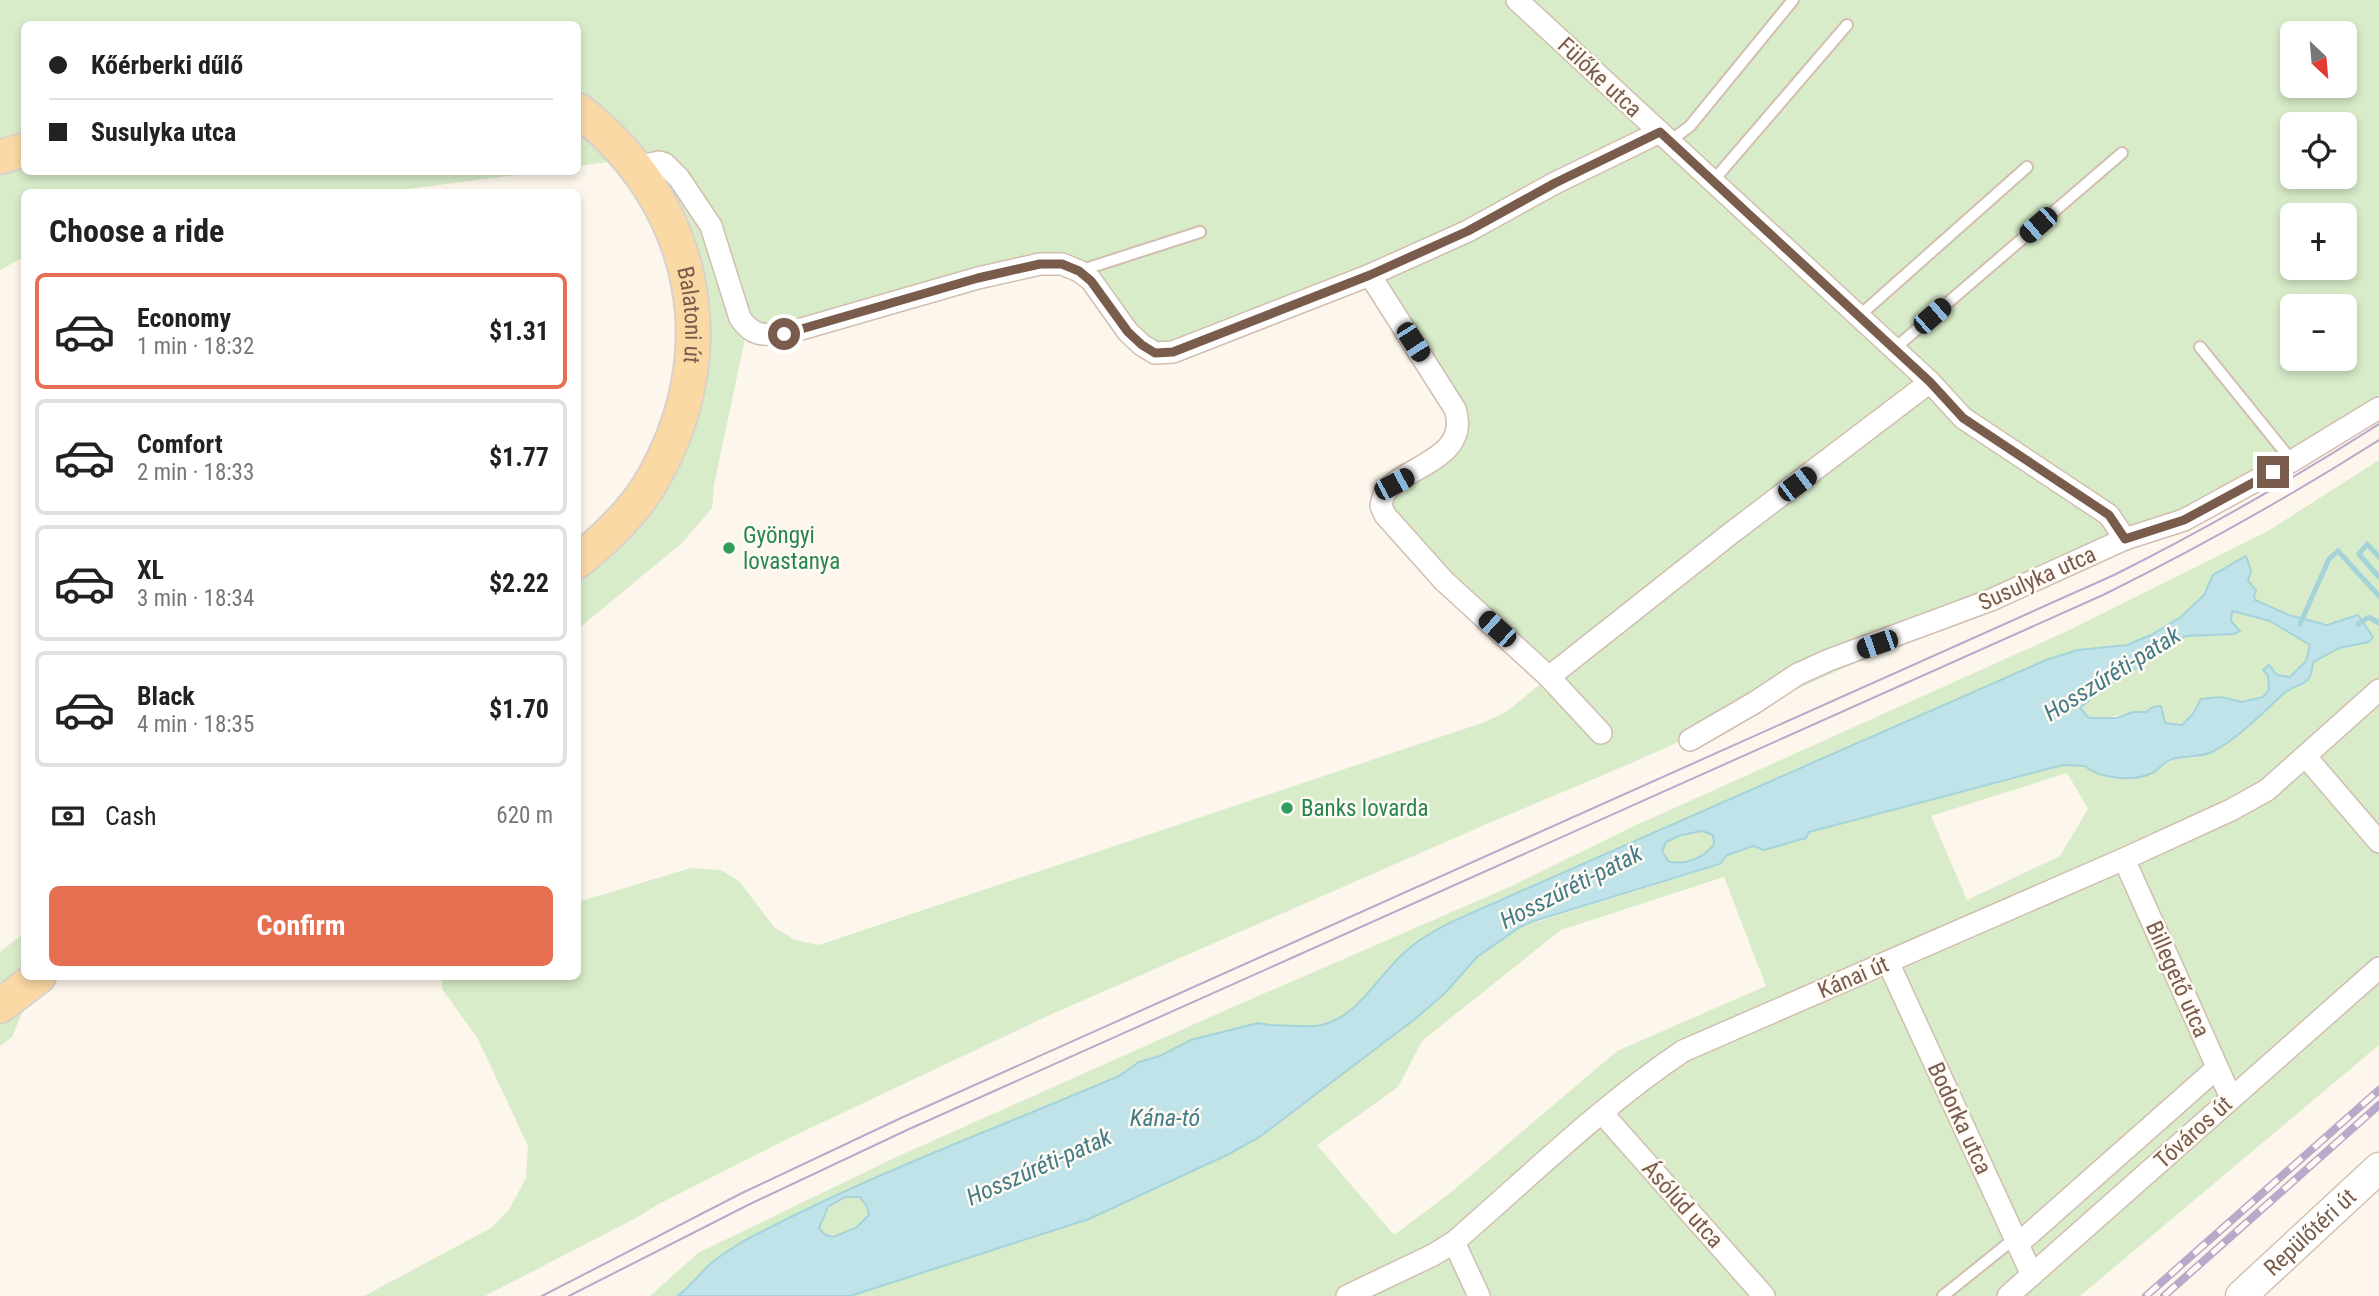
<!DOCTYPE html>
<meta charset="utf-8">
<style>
:root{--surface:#fff;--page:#f2f2f2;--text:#222;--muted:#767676;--line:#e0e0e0;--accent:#e76f51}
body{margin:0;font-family:"Roboto Condensed",sans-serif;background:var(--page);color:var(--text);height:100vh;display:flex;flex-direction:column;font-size:26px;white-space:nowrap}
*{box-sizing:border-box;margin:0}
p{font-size:23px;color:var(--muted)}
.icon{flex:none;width:38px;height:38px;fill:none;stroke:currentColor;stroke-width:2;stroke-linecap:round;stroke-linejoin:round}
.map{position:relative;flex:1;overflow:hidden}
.drawer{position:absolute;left:21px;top:189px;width:560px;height:791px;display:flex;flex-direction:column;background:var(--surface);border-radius:10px;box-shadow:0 4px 10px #0003}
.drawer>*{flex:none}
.top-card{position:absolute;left:21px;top:21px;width:560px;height:154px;border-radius:10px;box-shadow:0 4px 10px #0003;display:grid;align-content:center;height:154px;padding:0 28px;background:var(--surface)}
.needle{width:46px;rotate:154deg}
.buttons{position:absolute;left:2280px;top:21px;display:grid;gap:14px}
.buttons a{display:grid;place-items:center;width:77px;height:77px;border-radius:10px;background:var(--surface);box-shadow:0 4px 10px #0003;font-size:35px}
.end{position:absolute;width:32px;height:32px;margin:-16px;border:9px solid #7a5c4d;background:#fff;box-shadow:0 0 0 4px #fff}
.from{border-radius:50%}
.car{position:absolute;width:21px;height:42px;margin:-21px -10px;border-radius:9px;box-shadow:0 0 5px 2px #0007;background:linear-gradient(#222 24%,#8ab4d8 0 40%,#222 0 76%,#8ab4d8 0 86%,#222 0)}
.top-card b{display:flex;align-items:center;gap:24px;height:66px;font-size:26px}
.top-card b+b{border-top:2px solid var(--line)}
.top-card i{width:18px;height:18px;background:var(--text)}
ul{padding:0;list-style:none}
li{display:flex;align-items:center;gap:21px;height:116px;margin:0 14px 10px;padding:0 14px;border:4px solid var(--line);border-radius:10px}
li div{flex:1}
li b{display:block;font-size:26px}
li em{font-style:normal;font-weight:700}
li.active{border-color:var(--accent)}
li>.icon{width:63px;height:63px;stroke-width:1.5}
h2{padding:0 28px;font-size:32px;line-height:84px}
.pay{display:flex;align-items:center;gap:18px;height:77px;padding:0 28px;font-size:26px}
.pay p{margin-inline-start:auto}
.button{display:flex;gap:14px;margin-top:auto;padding:14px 28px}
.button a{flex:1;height:80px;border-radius:10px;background:var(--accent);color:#fff;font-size:28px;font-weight:700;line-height:80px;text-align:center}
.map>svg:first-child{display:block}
</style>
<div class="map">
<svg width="2379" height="1296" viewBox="0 0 2379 1296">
<rect width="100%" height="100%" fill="#fdf6ec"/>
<g fill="#d8ecc9" fill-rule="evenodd">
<path d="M 0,0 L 2379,0 L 2379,408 L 2292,461 L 1880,652 L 1627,765 L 1489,823 L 1052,1014 L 783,1141 L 655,1206 L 636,1218 L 485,1296 L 364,1296 L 491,1228 L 509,1210 L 526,1178 L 528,1146 L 478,1039 L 442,989 L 442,977 L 578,976 L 578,902 L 691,868 L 721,870 L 739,881 L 774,927 L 795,940 L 819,945 L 1482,723 L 1506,712 L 1549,677 L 1381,506 L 1423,468 L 1459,420 L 1370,275 L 1155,353 L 1062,264 L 784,334 L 747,329 L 714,485 L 712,508 L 682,543 L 578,629 L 578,573 L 644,519 L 672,480 L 685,441 L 697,415 L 706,372 L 630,159 L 578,166 L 578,24 L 24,24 L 24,172 L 540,172 L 385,192 L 24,192 L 24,257 L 0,270 ZM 2292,33 L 2345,33 L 2345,86 L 2292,86 ZM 2292,124 L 2345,124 L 2345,177 L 2292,177 ZM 2292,215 L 2345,215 L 2345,268 L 2292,268 ZM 2292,306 L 2345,306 L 2345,359 L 2292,359 Z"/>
<path d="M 2379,460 L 2379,1045 L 2080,1296 L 850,1296 L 1082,1222 L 1245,1146 L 1415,1019 L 1445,993 L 1477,957 L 1520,927 L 1720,865 L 1727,855 L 1753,846 L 1764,850 L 1806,838 L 1809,832 L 2047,769 C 2059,766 2074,763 2086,766 C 2091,767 2096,772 2101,774 C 2112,778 2128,777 2140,776 C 2163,774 2167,753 2196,758 L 2312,674 L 2312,662 L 2339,648 L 2369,642 L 2372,633 C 2349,609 2338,628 2312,622 C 2292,617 2274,608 2255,600 L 2254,597 L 2205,589 L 2204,595 L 2172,624 L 2144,639 L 2120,646 L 2078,650 L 2046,660 L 1510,896 C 1474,913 1436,925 1406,951 C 1379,974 1359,1016 1322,1025 C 1314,1027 1304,1026 1295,1026 C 1283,1025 1270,1026 1258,1023 L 1191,1040 L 1160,1056 L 1139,1062 L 1119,1076 L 869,1180 L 740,1243 L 677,1296 L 650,1296 L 698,1253 L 892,1159 L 1217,1014 L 1514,885 L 1632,827 L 2063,633 L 2268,531 ZM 2067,773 L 2088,809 L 2060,856 L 1967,900 L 1931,816 ZM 1724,877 L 1766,986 L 1617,1051 L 1450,1193 L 1394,1235 L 1317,1145 L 1398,1087 L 1422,1041 L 1561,930 Z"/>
<path d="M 2232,611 L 2236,611 L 2270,621 L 2310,645 L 2306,661 L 2290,677 L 2263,671 L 2268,676 L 2269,689 L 2263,697 L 2241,702 L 2221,697 L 2202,699 L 2193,714 L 2182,725 L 2165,723 L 2153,707 C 2145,713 2139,710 2130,713 C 2114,717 2105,718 2089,718 L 2079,708 L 2100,691 L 2186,636 L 2233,634 L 2240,630 L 2231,621 Z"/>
<path d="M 1702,830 L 1713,835 L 1714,844 C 1704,858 1684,866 1668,861 L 1662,851 L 1666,842 L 1681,835 Z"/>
<path d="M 24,933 L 24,976 L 36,979 L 12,1037 L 0,1046 L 0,952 Z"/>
<path d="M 860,1196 L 869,1215 L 856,1228 L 833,1237 L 825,1235 L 819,1228 C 829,1205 834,1197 860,1196 Z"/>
</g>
<path fill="#bfe3e8" stroke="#a5d3da" stroke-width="2" fill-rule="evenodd" d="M 2246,556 L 2251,571 L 2248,581 L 2256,590 L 2254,597 L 2255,600 L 2289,615 L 2327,625 L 2358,615 L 2373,637 L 2369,642 L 2339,648 L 2313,662 C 2311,689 2300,680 2283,694 C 2264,712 2235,741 2212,752 C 2195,759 2185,754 2170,760 C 2163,763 2159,770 2152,773 C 2135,782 2099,779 2085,766 L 2063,765 L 2047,769 L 1809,832 L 1806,838 L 1764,850 L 1753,846 L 1727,855 L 1720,864 L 1534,921 L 1520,927 L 1477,957 L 1445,993 L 1415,1019 L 1258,1138 L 1229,1154 L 1089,1219 L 850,1296 L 677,1296 C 689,1288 697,1277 707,1267 C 717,1257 731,1249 742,1242 C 863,1177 993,1130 1119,1076 L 1139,1062 L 1160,1056 L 1191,1040 L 1258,1023 C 1270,1026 1283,1025 1295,1026 C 1304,1026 1314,1027 1322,1025 C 1359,1016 1379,974 1406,951 C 1436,925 1474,913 1510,896 L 2046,660 L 2078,650 L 2127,645 L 2151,635 L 2181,617 L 2204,595 L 2213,575 ZM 2232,611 L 2270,621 L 2310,645 L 2306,661 L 2290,677 L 2277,675 L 2269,665 L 2263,670 L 2268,676 L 2269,689 L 2263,697 L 2241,702 L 2221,697 L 2201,699 L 2193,714 L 2182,725 L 2165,723 L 2161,706 L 2153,707 L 2146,712 L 2133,712 L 2117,718 L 2089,718 L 2080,708 L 2100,691 L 2186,636 L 2234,634 L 2240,631 L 2231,621 ZM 1702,831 L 1713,835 L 1714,844 C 1704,858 1684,866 1668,861 L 1662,851 L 1666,842 L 1681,835 ZM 845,1197 L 860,1197 L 867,1207 L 869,1215 L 856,1228 L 833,1237 L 825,1235 L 819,1228 L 828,1207 Z"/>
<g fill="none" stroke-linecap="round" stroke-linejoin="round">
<g stroke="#a5d3da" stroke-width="5">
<path d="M 2379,557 L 2367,544 L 2359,554 L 2379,577"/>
<path d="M 2300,624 L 2329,559 L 2338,551 L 2379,596"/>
<path d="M 2358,624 L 2369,617 L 2379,623"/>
</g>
<g stroke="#d1beb0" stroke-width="14">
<g id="lane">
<path d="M 1670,141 L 1690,126 L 1793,0"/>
<path d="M 1713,181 L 1847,25"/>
<path d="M 1079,271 L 1200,232"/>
<path d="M 1859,316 L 2027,167"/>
<path d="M 2200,347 L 2292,461"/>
<path d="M 1894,349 L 2122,153"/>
<path d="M 1943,1296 L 2015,1238"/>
</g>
</g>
<g stroke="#d1beb0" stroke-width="24">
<g id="street">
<path d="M 1517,0 L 1930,382 L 1963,418 L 2109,515 L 2125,539"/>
<path d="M 638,170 L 650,164 L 659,162 L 665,164 L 679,178 L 711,226 L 740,318 C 753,337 763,335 784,334 L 978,278 L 1040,264 L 1062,264 L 1079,271 L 1091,280 L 1128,332 L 1142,345 L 1155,353 L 1173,352 L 1370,275 L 1468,231 L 1555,183 L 1660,132"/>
<path d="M 1370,275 L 1455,409 C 1471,458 1406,466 1386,491 C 1383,495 1382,501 1381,506 L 1385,515 L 1444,581 L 1549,677 L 1601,733"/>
<path d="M 1549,677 L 1730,534 L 1930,382"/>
<path d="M 1690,740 L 1754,703 L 1798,674 L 1829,660 L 1991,600 L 2125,539 L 2184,520 L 2292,461 L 2379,408"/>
<path d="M 2306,757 L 2379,842"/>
<path d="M 2124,859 L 2231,1098"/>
<path d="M 1888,962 L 2032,1275"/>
<path d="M 1602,1113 L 1764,1296"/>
<path d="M 1454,1242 L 1479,1296"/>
<path d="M 2018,1244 L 2217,1068"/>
<path d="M 1347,1296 L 1433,1255 L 1454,1242 C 1529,1177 1601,1106 1683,1051 L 2124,859 L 2231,810 L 2267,790 L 2379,690"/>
<path d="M 2008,1296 L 2379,968"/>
</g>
</g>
<g stroke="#d6c0b0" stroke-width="33">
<g id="secondary">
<path id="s1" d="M 2241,1296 L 2379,1168"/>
</g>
</g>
<g stroke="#dad1cd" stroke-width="37">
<g id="primary">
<path id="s2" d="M 578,110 C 698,202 728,353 650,484 C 632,514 605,539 578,561"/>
<path d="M 0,157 L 24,150"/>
<path d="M 0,1006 L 39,976"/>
</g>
</g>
<use href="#lane" stroke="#fff" stroke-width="10"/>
<use href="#street" stroke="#fff" stroke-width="21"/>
<use href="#secondary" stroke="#fff" stroke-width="30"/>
<use href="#primary" stroke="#fbd9a5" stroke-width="33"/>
<g stroke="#b9a8c9" stroke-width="2">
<path d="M 542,1296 L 742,1193 L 901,1118 L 2114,575 C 2206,529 2293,479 2379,424"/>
<path d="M 569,1296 L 748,1205 L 907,1130 L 2103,595 C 2198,548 2289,497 2379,440"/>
</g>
<g stroke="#b9a8c9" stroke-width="8">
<g id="rail">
<path d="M 2146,1296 L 2379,1090"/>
<path d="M 2164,1296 L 2379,1105"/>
</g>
</g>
<use href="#rail" stroke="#fffaf3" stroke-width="5" stroke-dasharray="16" stroke-linecap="butt"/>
</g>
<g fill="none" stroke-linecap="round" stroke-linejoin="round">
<path stroke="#7a5c4d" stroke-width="9" d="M 784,334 L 978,278 L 1040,264 L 1062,264 L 1079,271 L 1091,281 L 1128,332 L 1142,345 L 1155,353 L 1173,352 L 1370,275 L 1468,231 L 1555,183 L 1660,132 L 1930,382 L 1963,418 L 2109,515 L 2125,539 L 2184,520 L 2273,472"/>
</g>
<g fill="#2e9e5b" stroke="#fffaf3" stroke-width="2.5">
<circle cx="729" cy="548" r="7"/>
<circle cx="1287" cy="808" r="7"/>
</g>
<g text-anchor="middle" stroke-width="5" stroke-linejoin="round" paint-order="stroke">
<g font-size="23" fill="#7a5c4d" stroke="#fffaf3">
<text transform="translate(1600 77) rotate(43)" y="8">Fülőke utca</text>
<text dy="8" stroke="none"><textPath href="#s2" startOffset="242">Balatoni út</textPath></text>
<text transform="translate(2037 578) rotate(-24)" y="8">Susulyka utca</text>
<text transform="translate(1853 977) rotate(-23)" y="8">Kánai út</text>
<text transform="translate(2178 979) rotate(66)" y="8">Billegető utca</text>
<text transform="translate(1960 1118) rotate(65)" y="8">Bodorka utca</text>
<text transform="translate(2193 1132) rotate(-42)" y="8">Tóváros út</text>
<text transform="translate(1683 1204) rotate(48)" y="8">Ásólúd utca</text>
<text dy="8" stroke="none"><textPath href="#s1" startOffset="94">Repülőtéri út</textPath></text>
</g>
<g font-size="23" fill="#27864d" stroke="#fffaf3" text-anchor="start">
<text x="743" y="543">Gyöngyi<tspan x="743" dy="26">lovastanya</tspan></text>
<text x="1301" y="816">Banks lovarda</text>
</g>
<g font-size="24" font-style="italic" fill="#437c86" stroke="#fffaf3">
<text transform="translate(2112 674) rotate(-32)" y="8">Hosszúréti-patak</text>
<text transform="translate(1571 887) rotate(-27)" y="8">Hosszúréti-patak</text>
<text x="1165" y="1126">Kána-tó</text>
<text transform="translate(1039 1167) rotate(-24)" y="8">Hosszúréti-patak</text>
</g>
</g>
</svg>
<div class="buttons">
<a><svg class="needle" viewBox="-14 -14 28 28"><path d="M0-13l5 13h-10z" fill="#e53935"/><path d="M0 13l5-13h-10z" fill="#767676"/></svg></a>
<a><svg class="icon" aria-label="locate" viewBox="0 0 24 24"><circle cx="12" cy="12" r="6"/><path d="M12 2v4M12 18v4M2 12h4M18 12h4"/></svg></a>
<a>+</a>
<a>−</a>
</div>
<i class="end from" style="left:784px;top:334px"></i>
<i class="end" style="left:2273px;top:472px"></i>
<i class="car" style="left:2038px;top:225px;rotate:229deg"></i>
<i class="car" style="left:1932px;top:316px;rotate:49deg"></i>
<i class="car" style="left:1413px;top:342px;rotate:147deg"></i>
<i class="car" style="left:1394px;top:484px;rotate:62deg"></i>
<i class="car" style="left:1797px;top:484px;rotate:53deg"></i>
<i class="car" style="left:1497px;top:629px;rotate:312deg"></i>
<i class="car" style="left:1877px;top:644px;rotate:251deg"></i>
<div class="top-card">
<b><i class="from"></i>Kőérberki dűlő</b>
<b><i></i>Susulyka utca</b>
</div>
<section class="drawer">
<h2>Choose a ride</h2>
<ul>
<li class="active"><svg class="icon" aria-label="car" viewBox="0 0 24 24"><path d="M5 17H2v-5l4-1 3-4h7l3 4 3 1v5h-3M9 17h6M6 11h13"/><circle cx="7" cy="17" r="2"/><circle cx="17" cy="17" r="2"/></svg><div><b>Economy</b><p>1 min · 18:32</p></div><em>$1.31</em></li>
<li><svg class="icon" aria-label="car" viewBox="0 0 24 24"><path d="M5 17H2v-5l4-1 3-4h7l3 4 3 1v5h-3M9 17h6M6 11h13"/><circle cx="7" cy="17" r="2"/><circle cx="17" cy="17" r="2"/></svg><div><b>Comfort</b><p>2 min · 18:33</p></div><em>$1.77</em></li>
<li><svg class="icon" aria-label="car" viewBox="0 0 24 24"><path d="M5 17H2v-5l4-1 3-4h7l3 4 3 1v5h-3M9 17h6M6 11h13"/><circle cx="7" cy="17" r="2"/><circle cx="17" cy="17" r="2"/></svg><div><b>XL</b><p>3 min · 18:34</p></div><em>$2.22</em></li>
<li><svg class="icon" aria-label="car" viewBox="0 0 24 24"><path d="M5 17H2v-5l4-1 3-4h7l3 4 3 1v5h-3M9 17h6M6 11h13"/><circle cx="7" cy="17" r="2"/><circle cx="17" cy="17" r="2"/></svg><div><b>Black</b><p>4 min · 18:35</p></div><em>$1.70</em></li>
</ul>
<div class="pay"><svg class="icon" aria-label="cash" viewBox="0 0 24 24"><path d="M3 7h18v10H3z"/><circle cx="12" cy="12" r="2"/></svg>Cash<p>620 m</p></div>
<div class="button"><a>Confirm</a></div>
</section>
</div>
